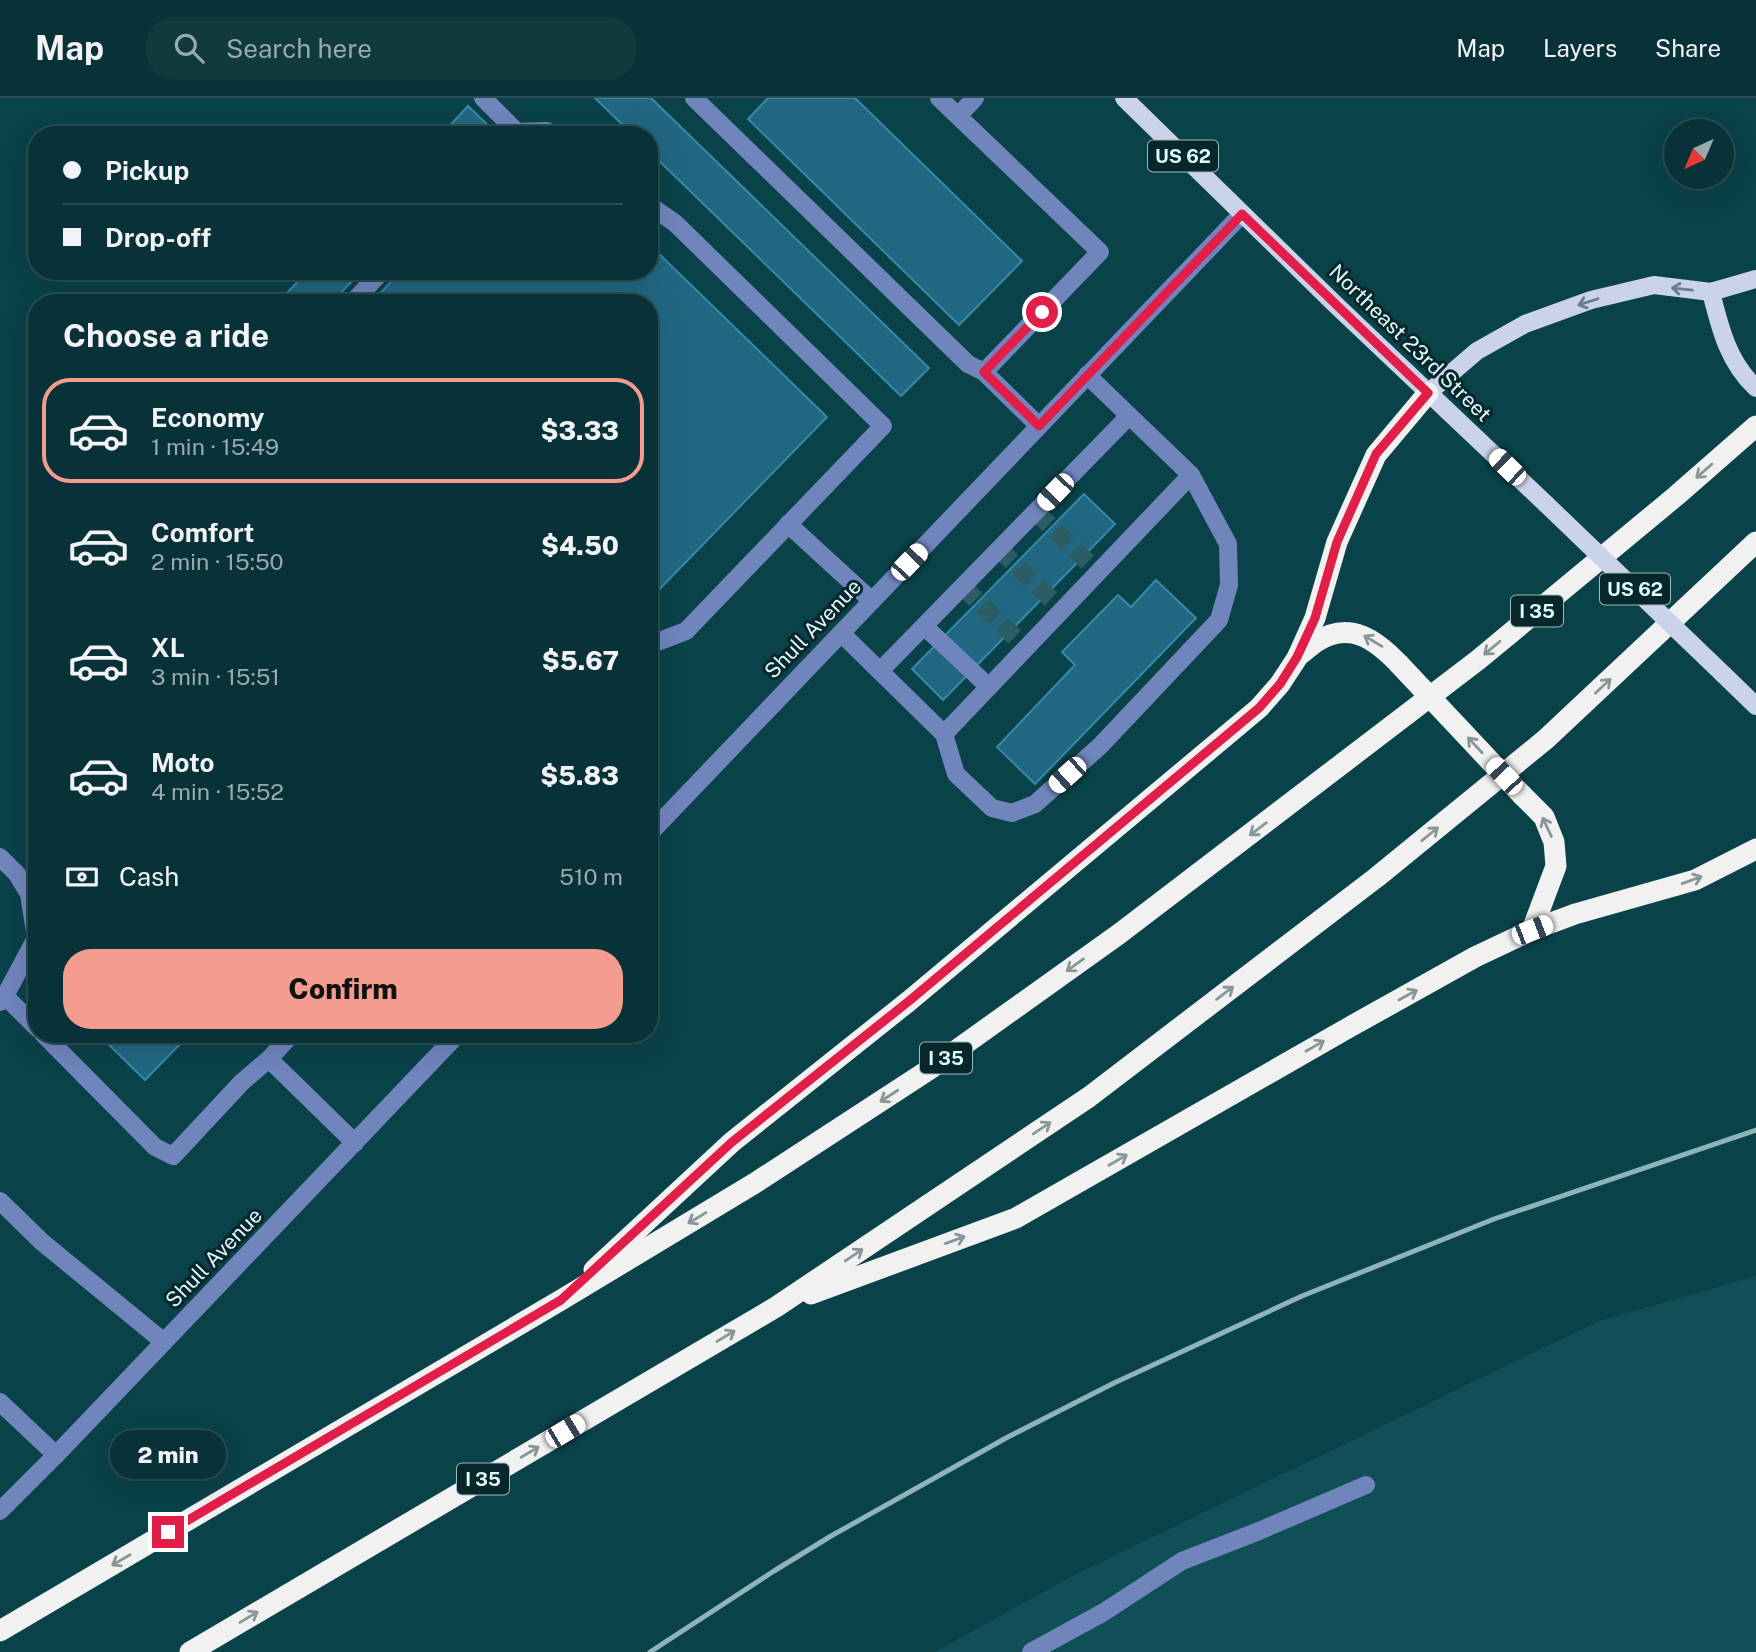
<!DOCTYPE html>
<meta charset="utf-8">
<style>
:root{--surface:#083237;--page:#113a3f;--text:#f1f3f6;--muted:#98aaad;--line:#294d52;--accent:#f59c91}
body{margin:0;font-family:"Public Sans",sans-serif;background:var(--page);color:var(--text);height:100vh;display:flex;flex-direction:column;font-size:26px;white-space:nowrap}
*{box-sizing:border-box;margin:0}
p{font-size:23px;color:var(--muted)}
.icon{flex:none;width:38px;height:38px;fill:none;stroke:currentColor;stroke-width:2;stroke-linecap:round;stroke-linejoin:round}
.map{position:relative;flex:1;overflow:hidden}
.sheet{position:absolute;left:28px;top:196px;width:630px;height:749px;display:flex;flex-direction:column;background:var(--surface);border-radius:28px;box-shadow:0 7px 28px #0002,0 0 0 2px var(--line)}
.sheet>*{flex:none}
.guide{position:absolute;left:28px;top:28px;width:630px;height:154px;border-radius:28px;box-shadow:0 7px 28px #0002,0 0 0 2px var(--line);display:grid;align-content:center;height:154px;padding:0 35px;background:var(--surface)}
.needle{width:46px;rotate:224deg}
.tools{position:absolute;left:1664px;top:21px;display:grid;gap:14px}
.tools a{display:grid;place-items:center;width:70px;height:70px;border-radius:50%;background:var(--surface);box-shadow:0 7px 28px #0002,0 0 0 2px var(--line);font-size:35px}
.end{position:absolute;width:32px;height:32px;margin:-16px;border:9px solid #e11d48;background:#fff;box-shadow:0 0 0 4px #fff}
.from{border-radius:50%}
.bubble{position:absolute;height:49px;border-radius:24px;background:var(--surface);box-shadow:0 7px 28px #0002,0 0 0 2px var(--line);font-size:23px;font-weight:800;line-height:49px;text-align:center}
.car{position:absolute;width:21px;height:42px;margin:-21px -10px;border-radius:9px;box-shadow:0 0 5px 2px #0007;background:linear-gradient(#fff 24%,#345 0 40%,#fff 0 76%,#345 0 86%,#fff 0)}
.guide b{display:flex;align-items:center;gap:24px;height:66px;font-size:26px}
.guide b+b{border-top:2px solid var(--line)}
.guide i{width:18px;height:18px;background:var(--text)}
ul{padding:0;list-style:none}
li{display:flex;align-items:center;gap:21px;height:105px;margin:0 14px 10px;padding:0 21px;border:4px solid transparent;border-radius:28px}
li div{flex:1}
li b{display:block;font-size:26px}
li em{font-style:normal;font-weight:800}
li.selected{border-color:var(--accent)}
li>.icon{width:63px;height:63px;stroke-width:1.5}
h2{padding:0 35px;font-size:32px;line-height:84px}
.pay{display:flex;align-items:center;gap:18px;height:77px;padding:0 35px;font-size:26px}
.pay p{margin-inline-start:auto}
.primary-button{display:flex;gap:14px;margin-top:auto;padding:14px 35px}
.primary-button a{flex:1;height:80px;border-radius:28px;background:var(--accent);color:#111;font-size:28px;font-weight:800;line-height:80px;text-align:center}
header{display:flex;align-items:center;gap:42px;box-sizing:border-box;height:98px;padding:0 35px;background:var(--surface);border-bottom:2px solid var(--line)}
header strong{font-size:33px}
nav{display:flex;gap:38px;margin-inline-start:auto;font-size:24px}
.search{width:490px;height:63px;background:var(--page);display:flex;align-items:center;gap:18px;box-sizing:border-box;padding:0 24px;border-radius:28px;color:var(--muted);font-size:26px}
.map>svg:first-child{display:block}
</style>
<header>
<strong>Map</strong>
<div class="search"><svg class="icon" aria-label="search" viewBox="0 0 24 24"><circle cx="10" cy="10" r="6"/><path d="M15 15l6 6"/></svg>Search here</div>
<nav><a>Map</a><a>Layers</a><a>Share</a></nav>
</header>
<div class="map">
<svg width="1756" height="1554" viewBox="0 0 1756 1554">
<rect width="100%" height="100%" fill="#0a4249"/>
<path fill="#104f57" d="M 1756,1178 L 1756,1554 L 935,1554 L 1074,1477 L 1599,1223 Z"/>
<g fill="#226782" stroke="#3789a9" stroke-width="2">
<path d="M 595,0 L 651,0 L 929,270 L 901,298 L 649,53 L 649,37 L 633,37 Z"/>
<path d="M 768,0 L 855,0 L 1022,163 L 959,227 L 748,21 Z"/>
<path d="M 468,8 L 496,35 L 494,37 L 441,37 Z"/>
<path d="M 653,150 L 827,319 L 649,502 L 649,205 L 371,205 L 401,173 L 625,173 L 628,176 L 630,173 L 649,173 L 649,154 Z"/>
<path d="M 308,173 L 362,173 L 331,205 L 277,205 Z"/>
<path d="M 1084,396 L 1115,426 L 943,602 L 912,571 Z"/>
<path d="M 1156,482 L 1196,520 L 1035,686 L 997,649 L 1075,567 L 1062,554 L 1118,497 L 1131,509 Z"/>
<path d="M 98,936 L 190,936 L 145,982 Z"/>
</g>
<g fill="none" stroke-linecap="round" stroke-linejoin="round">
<g stroke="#2a5e64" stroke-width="18" stroke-dasharray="18 9" stroke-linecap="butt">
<path d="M 1036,414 L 1098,474"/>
<path d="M 999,451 L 1062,512"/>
<path d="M 963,489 L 1026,550"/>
</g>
<g stroke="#7085bc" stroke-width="18">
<path d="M 483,0 L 517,34"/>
<path d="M 694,0 L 968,266 L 984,274 L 1039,328"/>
<path d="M 939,0 L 1100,154 L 984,274"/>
<path d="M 958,18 L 975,0"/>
<path d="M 514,37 L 517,34 L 547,33 L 553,37"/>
<path d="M 649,107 L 675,125 L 883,328 L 686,533 L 652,546 L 649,545"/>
<path d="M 352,205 L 382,173"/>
<path d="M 788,426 L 872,503"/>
<path d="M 924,528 L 989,589"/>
<path d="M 841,535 L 944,636 L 1191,377 L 1087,277"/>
<path d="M 880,573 L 1129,318"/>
<path d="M 944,636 L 956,676 L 992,710 L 1012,715 L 1035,706 L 1100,648 L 1219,522 L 1229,487 L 1228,446 L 1191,377"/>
<path d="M 649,736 L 1242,116"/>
<path d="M 0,759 L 17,776 L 29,796 L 36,840 L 5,898"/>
<path d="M 0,904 L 5,898 L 37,930"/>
<path d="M 43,936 L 155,1049 L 173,1058 L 242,984 L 269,961 L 355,1045"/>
<path d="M 269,961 L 292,936"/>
<path d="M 0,1103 L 42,1144 L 164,1244"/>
<path d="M 0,1304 L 56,1357"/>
<path d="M 0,1413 L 56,1357 L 458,936"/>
<path d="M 1031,1554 L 1104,1514 L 1182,1463 L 1259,1433 L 1366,1387"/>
</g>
<g stroke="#cad3ea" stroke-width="18">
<path d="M 1124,0 L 1338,209 L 1546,406"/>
<path d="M 1711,194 C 1720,230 1728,264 1756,290"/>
<path d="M 1428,295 L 1477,253 L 1525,226 L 1591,202 L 1654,187 L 1711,194 L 1756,181"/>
<path d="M 1723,576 L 1756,608"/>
</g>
<g stroke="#f1f1f1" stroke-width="21">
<path d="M 1298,558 C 1304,554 1310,548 1316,544 C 1350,522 1376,542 1399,566"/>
<path d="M 1522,697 L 1544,719 L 1554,744 L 1556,768 L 1532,832"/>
<path d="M 594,1172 L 732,1044 L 909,903 L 1259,610 L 1280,586 L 1297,560 L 1315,520 L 1337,444 L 1376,357 L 1428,295"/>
<path d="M 811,1196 L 1016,1120 L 1348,930 L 1475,859 L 1532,832 L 1575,816 L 1695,782 L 1756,751"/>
<path d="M 0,1533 L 561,1202 L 755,1085 L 930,971 L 1119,836 L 1478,562 L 1676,398 L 1756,328"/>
<path d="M 190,1554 L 776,1209 L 1089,999 L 1377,779 L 1546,641 L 1756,444"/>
</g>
<path stroke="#8eb4b9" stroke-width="5" d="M 650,1554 L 774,1473 L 831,1438 L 1006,1340 L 1114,1285 L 1302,1198 L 1494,1121 L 1756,1032"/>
<path stroke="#cad3ea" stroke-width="18" d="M 1546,406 L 1723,576"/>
<path stroke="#f1f1f1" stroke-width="21" d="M 1399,566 L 1522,697"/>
</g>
<defs><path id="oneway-shaft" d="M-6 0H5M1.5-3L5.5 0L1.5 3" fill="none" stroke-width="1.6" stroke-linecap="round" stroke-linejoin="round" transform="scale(1.75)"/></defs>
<g stroke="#687d8a">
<use href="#oneway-shaft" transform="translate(1682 191) rotate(-174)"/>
<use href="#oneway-shaft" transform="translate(1588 204) rotate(162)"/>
</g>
<g stroke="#889698">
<use href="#oneway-shaft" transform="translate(1704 373) rotate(139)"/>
<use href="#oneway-shaft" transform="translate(1373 543) rotate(-149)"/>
<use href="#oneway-shaft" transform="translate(1492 550) rotate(140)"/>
<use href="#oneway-shaft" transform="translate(1603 588) rotate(-43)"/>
<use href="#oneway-shaft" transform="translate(1475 647) rotate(-133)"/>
<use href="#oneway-shaft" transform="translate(1547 729) rotate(-115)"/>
<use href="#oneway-shaft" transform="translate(1258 731) rotate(143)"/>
<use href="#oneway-shaft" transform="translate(1430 736) rotate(-39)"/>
<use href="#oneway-shaft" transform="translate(1692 782) rotate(-20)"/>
<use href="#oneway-shaft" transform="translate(1075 867) rotate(144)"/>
<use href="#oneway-shaft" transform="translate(1225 895) rotate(-37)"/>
<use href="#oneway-shaft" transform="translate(1408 897) rotate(-29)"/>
<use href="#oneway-shaft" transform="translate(1315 948) rotate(-30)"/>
<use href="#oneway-shaft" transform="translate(889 998) rotate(147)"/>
<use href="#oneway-shaft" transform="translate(1042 1030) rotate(-34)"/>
<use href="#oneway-shaft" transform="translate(1118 1062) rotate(-30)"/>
<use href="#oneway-shaft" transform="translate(697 1120) rotate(149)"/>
<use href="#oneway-shaft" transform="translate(955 1142) rotate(-20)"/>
<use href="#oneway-shaft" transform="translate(854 1157) rotate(-34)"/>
<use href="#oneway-shaft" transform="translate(726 1238) rotate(-31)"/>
<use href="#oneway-shaft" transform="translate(530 1354) rotate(-31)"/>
<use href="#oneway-shaft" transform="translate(121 1462) rotate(150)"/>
<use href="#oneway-shaft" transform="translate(249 1519) rotate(-31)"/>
</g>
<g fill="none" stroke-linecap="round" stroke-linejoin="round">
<path stroke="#e11d48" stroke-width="9" d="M 168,1434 L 561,1202 L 732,1044 L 909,903 L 1259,610 L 1280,586 L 1297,559 L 1315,520 L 1337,444 L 1376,356 L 1428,295 L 1242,116 L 1039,328 L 984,274 L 1042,214"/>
</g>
<g text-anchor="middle" stroke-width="6" stroke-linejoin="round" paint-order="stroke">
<g fill="#07272b" stroke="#9fbbbf" stroke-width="2">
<rect x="1148" y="42.5" width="70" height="31" rx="5"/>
<rect x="1600" y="475.5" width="70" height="31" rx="5"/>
<rect x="1511" y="497.5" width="52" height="31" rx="5"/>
<rect x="920" y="944.5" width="52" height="31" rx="5"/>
<rect x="457" y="1365.5" width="52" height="31" rx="5"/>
</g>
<g font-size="19" font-weight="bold" fill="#e0fafe">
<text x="1183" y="65">US 62</text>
<text x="1635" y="498">US 62</text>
<text x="1537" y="520">I 35</text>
<text x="946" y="967">I 35</text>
<text x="483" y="1388">I 35</text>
</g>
<g font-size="21" fill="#e0fafe" stroke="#07272b">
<text transform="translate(1410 245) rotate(44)" y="7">Northeast 23rd Street</text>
<text transform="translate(813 531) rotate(-46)" y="7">Shull Avenue</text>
<text transform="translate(214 1160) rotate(-46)" y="7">Shull Avenue</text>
</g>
</g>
</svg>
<div class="tools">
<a><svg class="needle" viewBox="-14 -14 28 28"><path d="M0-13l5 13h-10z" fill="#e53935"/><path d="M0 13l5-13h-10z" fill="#98aaad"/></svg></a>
</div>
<i class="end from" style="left:1042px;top:214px"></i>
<i class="end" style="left:168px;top:1434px"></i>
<div class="bubble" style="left:110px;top:1332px;width:116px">2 min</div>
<i class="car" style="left:1507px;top:369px;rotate:314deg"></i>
<i class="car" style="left:1055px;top:394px;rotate:224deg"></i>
<i class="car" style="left:909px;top:464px;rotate:44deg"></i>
<i class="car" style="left:1067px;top:677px;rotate:228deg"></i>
<i class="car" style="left:1504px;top:678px;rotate:317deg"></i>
<i class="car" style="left:1532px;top:832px;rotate:69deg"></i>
<i class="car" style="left:565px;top:1333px;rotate:59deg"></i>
<div class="guide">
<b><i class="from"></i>Pickup</b>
<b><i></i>Drop-off</b>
</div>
<section class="sheet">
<h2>Choose a ride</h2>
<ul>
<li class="selected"><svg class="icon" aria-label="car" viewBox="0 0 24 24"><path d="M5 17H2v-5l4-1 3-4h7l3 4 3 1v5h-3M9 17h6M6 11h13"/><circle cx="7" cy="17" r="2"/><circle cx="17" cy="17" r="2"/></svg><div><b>Economy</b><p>1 min · 15:49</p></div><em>$3.33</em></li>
<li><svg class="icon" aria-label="car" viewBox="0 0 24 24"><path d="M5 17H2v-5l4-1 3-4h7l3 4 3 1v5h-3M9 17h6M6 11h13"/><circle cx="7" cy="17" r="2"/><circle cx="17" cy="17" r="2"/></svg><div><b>Comfort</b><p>2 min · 15:50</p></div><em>$4.50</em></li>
<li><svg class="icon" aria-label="car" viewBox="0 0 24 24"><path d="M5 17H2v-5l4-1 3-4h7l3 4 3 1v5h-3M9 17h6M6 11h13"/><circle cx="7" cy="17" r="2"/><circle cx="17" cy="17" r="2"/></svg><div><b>XL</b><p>3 min · 15:51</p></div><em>$5.67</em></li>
<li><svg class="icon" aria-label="car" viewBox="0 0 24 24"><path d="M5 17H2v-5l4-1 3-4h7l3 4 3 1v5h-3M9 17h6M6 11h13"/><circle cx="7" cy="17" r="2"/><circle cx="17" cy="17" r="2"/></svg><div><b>Moto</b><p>4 min · 15:52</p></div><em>$5.83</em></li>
</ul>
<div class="pay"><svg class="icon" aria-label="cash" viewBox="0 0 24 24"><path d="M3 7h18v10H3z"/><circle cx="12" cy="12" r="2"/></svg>Cash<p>510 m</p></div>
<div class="primary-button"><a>Confirm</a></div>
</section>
</div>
